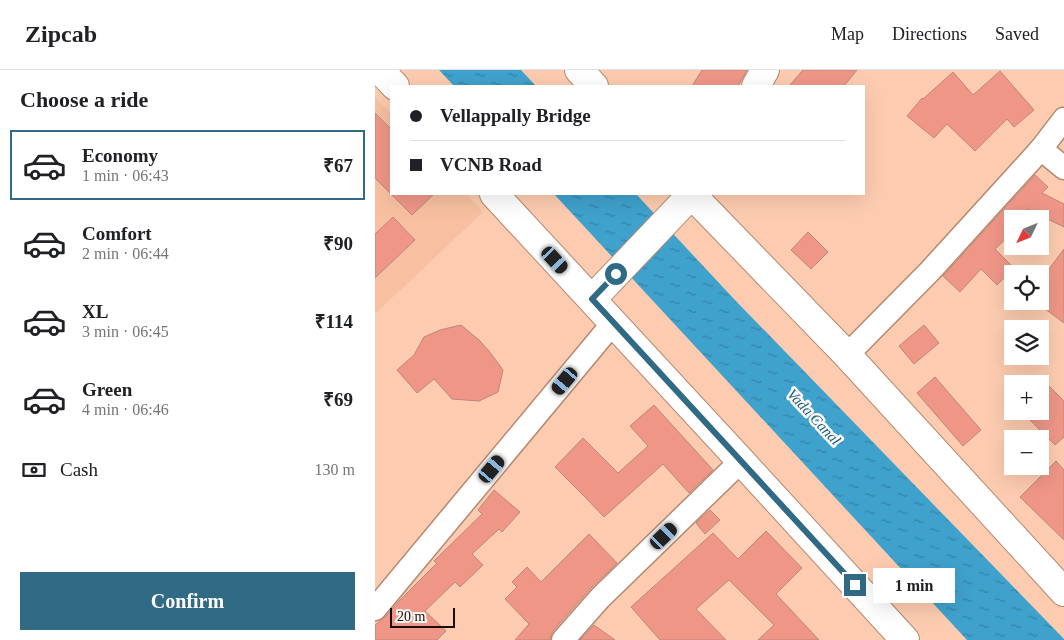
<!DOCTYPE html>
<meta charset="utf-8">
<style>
:root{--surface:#fff;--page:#f2f2f2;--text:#202124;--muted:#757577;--line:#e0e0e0;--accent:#316a84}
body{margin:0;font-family:Georgia,serif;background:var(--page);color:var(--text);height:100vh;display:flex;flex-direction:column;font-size:19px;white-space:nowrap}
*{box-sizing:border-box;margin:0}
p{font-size:16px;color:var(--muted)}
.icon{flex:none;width:28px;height:28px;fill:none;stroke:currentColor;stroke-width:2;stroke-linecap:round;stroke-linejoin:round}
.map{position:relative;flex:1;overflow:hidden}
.drawer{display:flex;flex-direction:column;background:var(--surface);width:375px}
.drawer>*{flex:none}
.banner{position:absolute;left:15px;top:15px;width:475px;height:110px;border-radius:0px;box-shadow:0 5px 20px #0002;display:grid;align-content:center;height:110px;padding:0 20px;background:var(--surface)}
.needle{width:32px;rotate:227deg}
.controls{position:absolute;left:629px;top:140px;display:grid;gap:10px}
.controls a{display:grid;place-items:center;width:45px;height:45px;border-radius:0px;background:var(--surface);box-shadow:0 5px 20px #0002;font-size:25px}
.scale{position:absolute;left:15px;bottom:12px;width:65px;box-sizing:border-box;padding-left:5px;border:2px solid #1b0b03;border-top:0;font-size:14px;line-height:18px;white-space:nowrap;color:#1b0b03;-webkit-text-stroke:4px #fcf7f4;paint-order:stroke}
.end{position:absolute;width:22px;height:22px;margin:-11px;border:6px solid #316a84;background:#fff;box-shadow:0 0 0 2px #fff}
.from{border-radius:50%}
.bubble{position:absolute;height:35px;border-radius:0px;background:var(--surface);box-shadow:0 5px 20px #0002;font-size:16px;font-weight:800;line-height:35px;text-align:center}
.car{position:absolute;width:15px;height:30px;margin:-15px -8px;border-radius:6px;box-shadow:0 0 4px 1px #0007;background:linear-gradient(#222 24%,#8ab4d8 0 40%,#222 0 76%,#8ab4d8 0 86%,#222 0)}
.banner b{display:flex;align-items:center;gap:18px;height:48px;font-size:19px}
.banner b+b{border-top:1px solid var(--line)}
.banner i{width:12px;height:12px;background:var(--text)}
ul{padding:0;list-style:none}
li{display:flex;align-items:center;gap:15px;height:70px;margin:0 10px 8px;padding:0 10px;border:2px solid transparent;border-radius:0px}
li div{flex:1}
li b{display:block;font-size:19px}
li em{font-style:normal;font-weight:800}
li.on{border-color:var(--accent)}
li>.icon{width:45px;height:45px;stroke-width:1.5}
h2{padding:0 20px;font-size:22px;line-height:60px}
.pay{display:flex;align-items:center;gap:12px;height:55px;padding:0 20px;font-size:19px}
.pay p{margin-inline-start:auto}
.button{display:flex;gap:10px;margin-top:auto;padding:10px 20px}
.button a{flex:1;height:58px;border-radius:0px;background:var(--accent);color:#fff;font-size:20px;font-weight:800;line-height:58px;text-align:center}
header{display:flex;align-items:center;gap:30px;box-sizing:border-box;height:70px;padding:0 25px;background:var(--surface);border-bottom:1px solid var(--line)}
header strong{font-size:24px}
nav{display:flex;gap:28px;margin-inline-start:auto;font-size:18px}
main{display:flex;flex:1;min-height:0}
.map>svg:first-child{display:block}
</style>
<header>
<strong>Zipcab</strong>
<nav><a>Map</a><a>Directions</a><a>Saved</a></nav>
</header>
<main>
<section class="drawer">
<h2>Choose a ride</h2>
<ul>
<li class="on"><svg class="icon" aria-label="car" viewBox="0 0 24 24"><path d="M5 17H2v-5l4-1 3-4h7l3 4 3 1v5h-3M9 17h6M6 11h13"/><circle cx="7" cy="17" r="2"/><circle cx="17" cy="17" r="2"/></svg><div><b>Economy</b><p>1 min · 06:43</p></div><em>₹67</em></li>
<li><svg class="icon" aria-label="car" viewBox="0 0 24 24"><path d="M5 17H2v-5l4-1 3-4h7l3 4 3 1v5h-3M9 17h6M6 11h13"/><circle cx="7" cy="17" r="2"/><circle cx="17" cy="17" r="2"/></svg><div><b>Comfort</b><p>2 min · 06:44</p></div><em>₹90</em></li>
<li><svg class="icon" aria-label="car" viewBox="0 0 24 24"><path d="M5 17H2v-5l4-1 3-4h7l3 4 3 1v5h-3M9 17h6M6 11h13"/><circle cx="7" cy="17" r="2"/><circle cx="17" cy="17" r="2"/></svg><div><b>XL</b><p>3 min · 06:45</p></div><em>₹114</em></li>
<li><svg class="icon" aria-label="car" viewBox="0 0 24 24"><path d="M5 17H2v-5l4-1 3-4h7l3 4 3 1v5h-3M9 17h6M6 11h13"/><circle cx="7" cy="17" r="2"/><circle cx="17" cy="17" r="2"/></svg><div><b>Green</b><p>4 min · 06:46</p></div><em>₹69</em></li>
</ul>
<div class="pay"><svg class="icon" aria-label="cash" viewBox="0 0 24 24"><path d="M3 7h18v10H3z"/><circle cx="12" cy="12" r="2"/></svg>Cash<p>130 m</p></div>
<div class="button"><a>Confirm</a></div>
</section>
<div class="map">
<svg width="689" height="570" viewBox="0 0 689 570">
<defs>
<pattern id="water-ripples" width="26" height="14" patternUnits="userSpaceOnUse" patternTransform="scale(1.25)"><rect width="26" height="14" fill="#3fa2cd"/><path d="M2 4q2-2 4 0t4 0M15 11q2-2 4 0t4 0" fill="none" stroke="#3482a4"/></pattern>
</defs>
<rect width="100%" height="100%" fill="#fdccb0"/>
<path fill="#f8c0a1" d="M 0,27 L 16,44 L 16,124 L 91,124 L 108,142 L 0,244 Z"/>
<g fill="url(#water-ripples)">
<path d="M 64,0 L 146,0 L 161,16 L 79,16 Z"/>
<path d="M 179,124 L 261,124 L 359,229 L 689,569 L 689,570 L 592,570 Z"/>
</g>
<g fill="#ef9687" stroke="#bc877d">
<path d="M 327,0 L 372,0 L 363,16 L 317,16 Z"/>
<path d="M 428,0 L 482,0 L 469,16 L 414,16 Z"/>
<path d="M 625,1 L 659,40 L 639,57 L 632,49 L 600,81 L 572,54 L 559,68 L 532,46 L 547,28 L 548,29 L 578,2 L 598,25 Z"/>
<path d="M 0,43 L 16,59 L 16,124 L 59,124 L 37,145 L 0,108 Z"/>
<path d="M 660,105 L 673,117 L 667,123 L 689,134 L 689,157 L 652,139 L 643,149 L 638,149 L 638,155 L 631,161 L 635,165 L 620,179 L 639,198 L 622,215 L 606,199 L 585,222 L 568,206 Z"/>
<path d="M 18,147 L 40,170 L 0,208 L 0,164 Z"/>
<path d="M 433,162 L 453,182 L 436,199 L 416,180 Z"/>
<path d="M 689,179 L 689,253 L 665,235 L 665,211 Z"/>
<path d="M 86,255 L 104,270 L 114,281 L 128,300 L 123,322 L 104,331 L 77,329 L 59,309 L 42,323 L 22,300 L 39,285 L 49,267 L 65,260 Z"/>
<path d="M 549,255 L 564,273 L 539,294 L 524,276 Z"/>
<path d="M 560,307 L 606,360 L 588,376 L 542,323 Z"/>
<path d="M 665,307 L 689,331 L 689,367 L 680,375 L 646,341 L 665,341 L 665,314 L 658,314 Z"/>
<path d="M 279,335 L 338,400 L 314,423 L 288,394 L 229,447 L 210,427 L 180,397 L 208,368 L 243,403 L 273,376 L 255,356 Z"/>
<path d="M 681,391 L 689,400 L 689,470 L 645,427 Z"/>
<path d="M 119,420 L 145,442 L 127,462 L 124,459 L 97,484 L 108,495 L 85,517 L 80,512 L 50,541 L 71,561 L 62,570 L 0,570 L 0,555 L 10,547 L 25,530 L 62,493 L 59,491 L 107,444 L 103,440 Z"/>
<path d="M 335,440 L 345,450 L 330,464 L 321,453 Z"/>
<path d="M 391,461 L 427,498 L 401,524 L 444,570 L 383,570 L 399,555 L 354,510 L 321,539 L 351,570 L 285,570 L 256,537 L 338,463 L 363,489 Z"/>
<path d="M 214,464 L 242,493 L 215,519 L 178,561 L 175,567 L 175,570 L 140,570 L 154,554 L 130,529 L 142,517 L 137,512 L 152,497 L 166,512 Z"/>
<path d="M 219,555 L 240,570 L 205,570 Z"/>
</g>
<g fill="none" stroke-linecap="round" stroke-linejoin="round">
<g stroke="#b5886e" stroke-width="25">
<g id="minor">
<path d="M 666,79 L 689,98"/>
<path d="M 472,285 L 555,201 L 666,79 L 689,49"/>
<path d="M 0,539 L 238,253"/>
<path d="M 188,570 L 225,528 L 366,391"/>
</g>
</g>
<g stroke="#b5886e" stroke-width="30">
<g id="major">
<path d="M 5,0 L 20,16"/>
<path d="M 204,0 L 219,16"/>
<path d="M 381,16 L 390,0"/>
<path d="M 119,124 L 366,391 L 530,570"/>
<path d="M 316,124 L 472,285 L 689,522"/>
<path d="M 217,229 L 317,124"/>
</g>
</g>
<use href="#minor" stroke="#fff" stroke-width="22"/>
<use href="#major" stroke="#fff" stroke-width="28"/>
</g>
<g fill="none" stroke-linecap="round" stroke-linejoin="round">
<path stroke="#316a84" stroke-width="6" d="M 241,204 L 217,229 L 480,515"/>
</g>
<g text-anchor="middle" stroke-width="5" stroke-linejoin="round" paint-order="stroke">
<g font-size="15" font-style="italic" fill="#135e7c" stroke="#fcf7f4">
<text transform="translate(439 347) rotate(47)" y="5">Vada Canal</text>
</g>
</g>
</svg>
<div class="controls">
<a><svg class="needle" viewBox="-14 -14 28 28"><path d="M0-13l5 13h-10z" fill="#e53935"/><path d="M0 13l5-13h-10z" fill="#757577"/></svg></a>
<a><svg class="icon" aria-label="locate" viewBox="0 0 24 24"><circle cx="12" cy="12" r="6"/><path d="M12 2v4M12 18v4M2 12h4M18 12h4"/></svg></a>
<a><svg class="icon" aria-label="layers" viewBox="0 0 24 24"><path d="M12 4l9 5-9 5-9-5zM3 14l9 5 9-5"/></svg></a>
<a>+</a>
<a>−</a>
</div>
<div class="scale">20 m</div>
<i class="end from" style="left:241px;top:204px"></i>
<i class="end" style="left:480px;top:515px"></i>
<div class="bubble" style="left:498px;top:498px;width:82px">1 min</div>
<i class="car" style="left:180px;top:190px;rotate:137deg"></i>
<i class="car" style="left:190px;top:311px;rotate:220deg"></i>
<i class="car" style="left:117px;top:399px;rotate:40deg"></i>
<i class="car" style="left:289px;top:466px;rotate:46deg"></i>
<div class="banner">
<b><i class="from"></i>Vellappally Bridge</b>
<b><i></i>VCNB Road</b>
</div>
</div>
</main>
